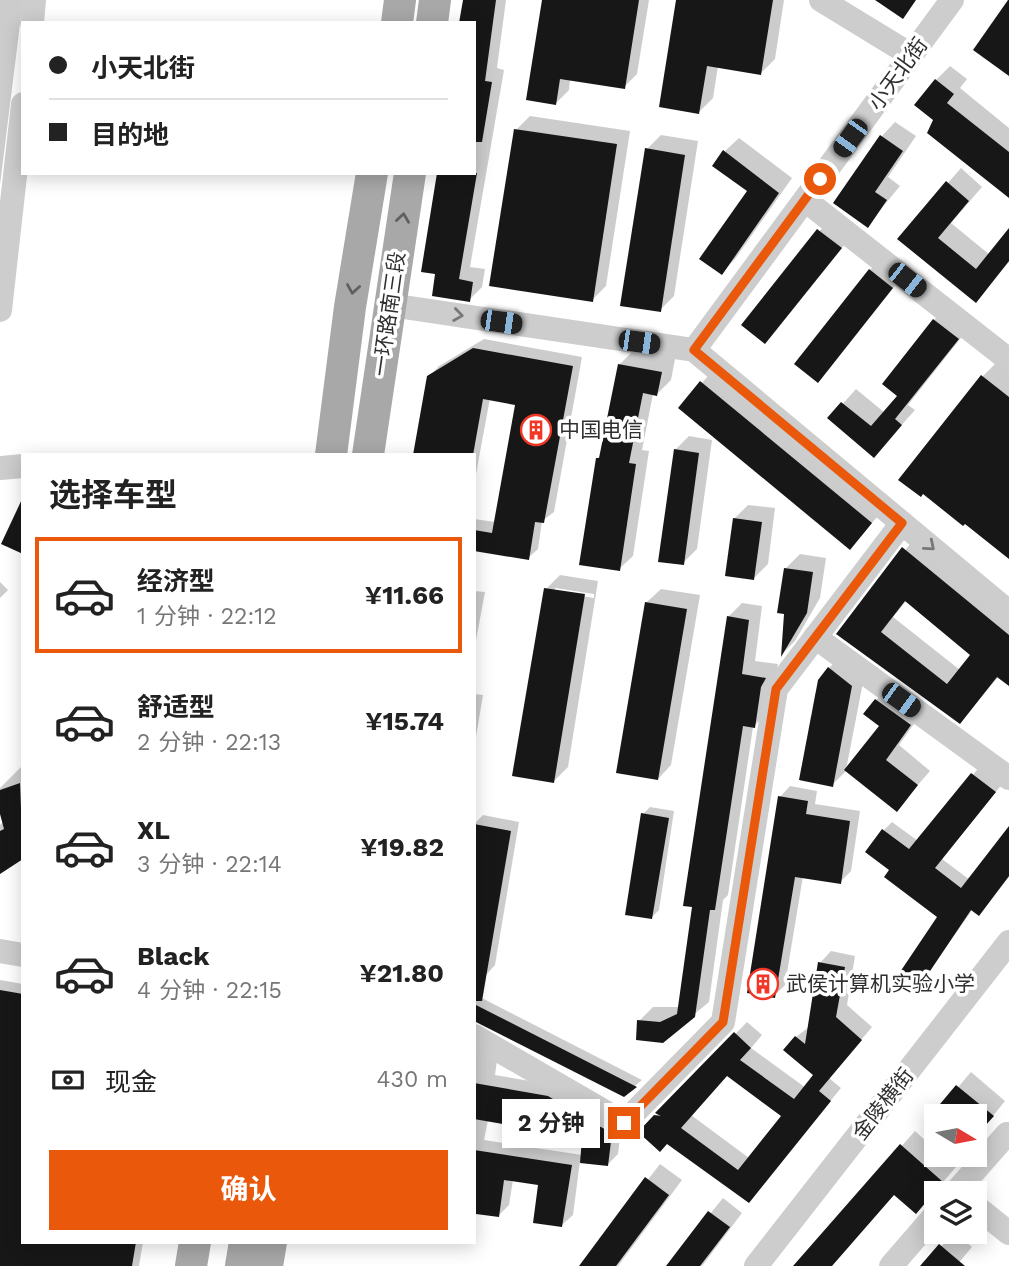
<!DOCTYPE html>
<html lang="zh">
<meta charset="utf-8">
<style>
:root{--surface:#fff;--page:#f6f6f6;--text:#222;--muted:#767676;--line:#e0e0e0;--accent:#ea580c}
body{margin:0;font-family:"Work Sans","Noto Sans SC",sans-serif;background:var(--page);color:var(--text);height:100vh;display:flex;flex-direction:column;font-size:26px;white-space:nowrap}
*{box-sizing:border-box;margin:0}
p{font-size:23px;color:var(--muted)}
.icon{flex:none;width:38px;height:38px;fill:none;stroke:currentColor;stroke-width:2;stroke-linecap:round;stroke-linejoin:round}
.map{position:relative;flex:1;overflow:hidden}
.drawer{position:absolute;left:21px;top:453px;width:455px;height:791px;display:flex;flex-direction:column;background:var(--surface);border-radius:0px;box-shadow:0 4px 18px #0003}
.drawer>*{flex:none}
.banner{position:absolute;left:21px;top:21px;width:455px;height:154px;border-radius:0px;box-shadow:0 4px 18px #0003;display:grid;align-content:center;height:154px;padding:0 28px;background:var(--surface)}
.needle{width:46px;rotate:100deg}
.fabs{position:absolute;left:924px;top:1104px;display:grid;gap:14px}
.fabs a{display:grid;place-items:center;width:63px;height:63px;border-radius:0px;background:var(--surface);box-shadow:0 4px 18px #0003;font-size:35px}
.end{position:absolute;width:32px;height:32px;margin:-16px;border:9px solid #ea580c;background:#fff;box-shadow:0 0 0 4px #fff}
.from{border-radius:50%}
.bubble{position:absolute;height:49px;border-radius:0px;background:var(--surface);box-shadow:0 4px 18px #0003;font-size:23px;font-weight:700;line-height:49px;text-align:center}
.car{position:absolute;width:21px;height:42px;margin:-21px -10px;border-radius:9px;box-shadow:0 0 5px 2px #0007;background:linear-gradient(#222 24%,#8ab4d8 0 40%,#222 0 76%,#8ab4d8 0 86%,#222 0)}
.banner b{display:flex;align-items:center;gap:24px;height:66px;font-size:26px}
.banner b+b{border-top:2px solid var(--line)}
.banner i{width:18px;height:18px;background:var(--text)}
ul{padding:0;list-style:none}
li{display:flex;align-items:center;gap:21px;height:116px;margin:0 14px 10px;padding:0 14px;border:4px solid transparent;border-radius:0px}
li div{flex:1}
li b{display:block;font-size:26px}
li em{font-style:normal;font-weight:700}
li.selected{border-color:var(--accent)}
li>.icon{width:63px;height:63px;stroke-width:1.5}
h2{padding:0 28px;font-size:32px;line-height:84px}
.pay{display:flex;align-items:center;gap:18px;height:77px;padding:0 28px;font-size:26px}
.pay p{margin-inline-start:auto}
.cta{display:flex;gap:14px;margin-top:auto;padding:14px 28px}
.cta a{flex:1;height:80px;border-radius:0px;background:var(--accent);color:#fff;font-size:28px;font-weight:700;line-height:80px;text-align:center}
.map>svg:first-child{display:block}
</style>
<div class="map">
<svg width="1009" height="1266" viewBox="0 0 1009 1266">
<rect width="100%" height="100%" fill="#fff"/>
<g fill="#0003" fill-rule="evenodd">
<path d="M 0,0 L 23,0 L 0,185 Z"/>
<path d="M 464,0 L 506,0 L 497,68 L 504,70 L 470,267 L 485,269 L 482,287 L 469,300 L 434,295 L 474,173 L 474,23 Z"/>
<path d="M 544,0 L 649,0 L 637,74 L 624,87 L 570,79 L 569,90 L 556,103 Z"/>
<path d="M 678,0 L 784,0 L 775,59 L 761,73 L 718,66 L 713,98 L 699,112 Z"/>
<path d="M 950,66 L 967,79 L 960,88 L 1009,128 L 1009,196 L 935,119 L 936,80 Z"/>
<path d="M 530,116 L 630,131 L 606,286 L 592,300 L 516,130 Z"/>
<path d="M 895,122 L 916,136 L 888,177 L 900,186 L 868,225 L 836,203 L 882,136 Z"/>
<path d="M 661,135 L 698,141 L 674,296 L 660,310 L 647,149 Z"/>
<path d="M 739,138 L 792,178 L 735,259 L 721,273 L 749,191 L 725,151 Z"/>
<path d="M 961,168 L 982,187 L 951,223 L 990,255 L 1009,231 L 1009,262 L 976,300 L 900,238 Z"/>
<path d="M 832,216 L 854,233 L 765,342 L 744,325 Z"/>
<path d="M 884,256 L 905,273 L 818,381 L 870,270 Z"/>
<path d="M 948,307 L 971,325 L 908,405 L 915,410 L 874,456 L 830,418 L 856,389 L 885,413 L 899,396 L 934,320 Z"/>
<path d="M 484,339 L 582,357 L 554,512 L 542,521 L 538,549 L 528,558 L 474,549 L 474,519 L 495,522 L 517,403 L 490,398 L 474,485 L 474,455 L 414,455 L 429,377 L 439,366 Z"/>
<path d="M 634,350 L 675,359 L 671,380 L 657,394 L 653,394 L 642,450 L 649,451 L 633,556 L 619,569 L 597,459 L 601,455 L 620,364 Z"/>
<path d="M 996,363 L 1009,372 L 1009,553 L 983,376 Z"/>
<path d="M 715,368 L 885,508 L 850,548 L 680,408 Z"/>
<path d="M 689,436 L 712,440 L 697,549 L 683,563 L 675,450 Z"/>
<path d="M 748,505 L 775,508 L 768,564 L 754,578 L 734,519 Z"/>
<path d="M 918,534 L 1009,610 L 1009,684 L 999,676 L 960,722 L 839,634 ZM 907,600 L 973,654 L 960,670 L 893,617 Z"/>
<path d="M 800,554 L 826,558 L 820,598 L 795,641 L 783,653 L 786,568 Z"/>
<path d="M 560,575 L 598,581 L 568,767 L 554,781 L 546,589 ZM 555,588 L 594,594 L 594,598 L 555,592 Z"/>
<path d="M 0,582 L 8,590 L 0,598 Z"/>
<path d="M 661,589 L 700,595 L 671,765 L 658,779 L 647,602 Z"/>
<path d="M 474,591 L 485,592 L 474,651 Z"/>
<path d="M 742,603 L 762,606 L 755,661 L 778,664 L 768,712 L 753,727 L 728,895 L 723,900 L 709,1002 L 662,1041 L 639,1021 L 653,1007 L 680,1007 L 728,617 Z"/>
<path d="M 843,654 L 865,672 L 846,770 L 882,725 L 876,700 L 890,686 L 923,711 L 899,745 L 930,771 L 896,810 L 847,770 L 832,785 L 829,668 Z"/>
<path d="M 474,694 L 483,695 L 474,749 Z"/>
<path d="M 23,765 L 23,857 L 0,872 L 0,825 L 4,821 L 0,788 Z"/>
<path d="M 981,765 L 1003,783 L 942,859 L 970,880 L 1009,829 L 1009,877 L 979,914 L 973,909 L 918,986 L 939,917 L 891,870 L 884,830 L 892,822 L 918,841 Z"/>
<path d="M 790,786 L 817,791 L 815,804 L 860,811 L 851,871 L 840,882 L 803,876 L 785,985 L 774,996 L 780,797 Z"/>
<path d="M 650,807 L 674,811 L 659,910 L 652,917 L 643,814 Z"/>
<path d="M 483,815 L 519,822 L 495,965 L 486,975 L 474,973 L 474,824 Z"/>
<path d="M 831,951 L 855,956 L 847,1005 L 872,1027 L 829,1078 L 841,1088 L 749,1201 L 668,1142 L 640,1132 L 747,1022 L 762,1035 L 751,1048 L 806,1088 L 816,1075 L 796,1037 L 809,1027 L 820,963 ZM 728,1074 L 783,1116 L 749,1158 L 691,1115 Z"/>
<path d="M 0,980 L 23,984 L 23,1242 L 143,1242 L 139,1266 L 0,1266 Z"/>
<path d="M 474,994 L 642,1080 L 624,1095 L 474,1019 Z"/>
<path d="M 474,1050 L 498,1053 L 495,1075 L 559,1086 L 576,1096 L 573,1112 L 612,1117 L 622,1122 L 618,1154 L 607,1165 L 580,1161 L 573,1215 L 562,1225 L 540,1184 L 513,1180 L 509,1205 L 498,1216 L 483,1176 L 474,1175 ZM 488,1120 L 584,1137 L 582,1155 L 484,1140 Z"/>
<path d="M 971,1072 L 1005,1101 L 975,1138 L 975,1116 L 936,1116 L 936,1135 L 925,1126 Z"/>
<path d="M 915,1131 L 936,1150 L 936,1155 L 942,1155 L 956,1167 L 929,1198 L 895,1193 L 831,1266 L 802,1266 L 798,1262 Z"/>
<path d="M 660,1164 L 682,1180 L 618,1266 L 581,1266 Z"/>
<path d="M 723,1198 L 742,1213 L 702,1266 L 668,1266 Z"/>
<path d="M 955,1232 L 972,1247 L 956,1266 L 923,1266 Z"/>
</g>
<g fill="#171717" fill-rule="evenodd">
<path d="M 463,0 L 496,0 L 485,81 L 492,82 L 482,142 L 474,142 L 474,23 L 459,23 Z"/>
<path d="M 542,0 L 639,0 L 625,89 L 560,79 L 556,105 L 526,100 Z"/>
<path d="M 676,0 L 773,0 L 761,75 L 707,66 L 699,114 L 659,107 Z"/>
<path d="M 875,0 L 916,0 L 903,19 Z"/>
<path d="M 1008,0 L 1009,0 L 1009,76 L 973,50 Z"/>
<path d="M 935,79 L 954,94 L 947,103 L 1009,152 L 1009,198 L 927,133 L 933,120 L 914,105 Z"/>
<path d="M 514,129 L 617,144 L 593,302 L 489,286 Z"/>
<path d="M 880,135 L 903,151 L 875,192 L 887,200 L 868,228 L 833,203 Z"/>
<path d="M 645,148 L 685,155 L 661,312 L 620,306 Z"/>
<path d="M 723,150 L 779,193 L 722,275 L 699,259 L 747,191 L 712,166 Z"/>
<path d="M 437,173 L 477,173 L 459,279 L 473,282 L 470,302 L 432,296 L 435,274 L 421,272 Z"/>
<path d="M 946,181 L 969,201 L 938,238 L 976,269 L 1009,228 L 1009,261 L 976,303 L 897,239 Z"/>
<path d="M 817,229 L 842,248 L 765,344 L 741,325 Z"/>
<path d="M 869,269 L 893,288 L 818,383 L 794,364 Z"/>
<path d="M 933,319 L 959,339 L 895,419 L 902,425 L 874,458 L 827,418 L 841,402 L 871,426 L 897,396 L 882,384 Z"/>
<path d="M 473,348 L 573,366 L 544,523 L 535,522 L 529,560 L 474,551 L 474,530 L 492,533 L 515,405 L 483,399 L 473,455 L 413,455 L 427,376 Z"/>
<path d="M 618,364 L 662,372 L 657,396 L 643,393 L 629,463 L 636,464 L 620,571 L 579,565 L 596,458 L 599,458 Z"/>
<path d="M 981,375 L 1009,397 L 1009,559 L 965,524 L 963,526 L 923,494 L 921,497 L 898,480 Z"/>
<path d="M 700,381 L 872,523 L 850,550 L 678,408 Z"/>
<path d="M 674,449 L 699,453 L 684,565 L 658,562 Z"/>
<path d="M 23,497 L 23,554 L 1,544 Z"/>
<path d="M 733,518 L 762,522 L 754,580 L 725,576 Z"/>
<path d="M 902,547 L 1009,635 L 1009,686 L 997,677 L 960,724 L 836,634 ZM 905,601 L 970,655 L 947,684 L 881,632 Z"/>
<path d="M 784,568 L 813,572 L 807,613 L 781,657 L 784,614 L 777,613 Z"/>
<path d="M 544,588 L 585,594 L 554,783 L 512,776 Z"/>
<path d="M 645,602 L 687,609 L 658,780 L 616,773 Z"/>
<path d="M 727,616 L 749,620 L 742,674 L 766,678 L 761,687 L 755,728 L 743,726 L 715,910 L 710,910 L 695,1017 L 663,1043 L 636,1040 L 637,1020 L 660,1022 L 677,1014 L 692,907 L 683,906 Z"/>
<path d="M 828,667 L 852,686 L 833,787 L 799,780 L 818,680 Z"/>
<path d="M 875,699 L 911,725 L 886,760 L 918,785 L 897,812 L 844,770 L 879,726 L 863,714 Z"/>
<path d="M 971,773 L 996,792 L 935,868 L 961,888 L 1009,826 L 1009,876 L 979,916 L 971,910 L 918,989 L 898,975 L 937,917 L 884,877 L 889,870 L 865,852 L 882,829 L 909,849 Z"/>
<path d="M 20,783 L 23,859 L 0,874 L 0,831 L 4,829 L 0,814 L 0,790 Z"/>
<path d="M 778,796 L 808,801 L 806,814 L 850,821 L 841,884 L 795,877 L 775,998 L 747,993 Z"/>
<path d="M 641,813 L 669,818 L 652,919 L 625,915 Z"/>
<path d="M 474,824 L 511,831 L 482,1001 L 474,1001 Z"/>
<path d="M 818,962 L 845,967 L 836,1017 L 862,1040 L 819,1091 L 831,1101 L 749,1203 L 667,1144 L 660,1152 L 638,1132 L 654,1115 L 661,1116 L 655,1113 L 734,1032 L 751,1048 L 740,1060 L 794,1099 L 813,1075 L 783,1050 L 795,1036 L 805,1044 ZM 727,1076 L 781,1116 L 738,1170 L 681,1128 Z"/>
<path d="M 0,990 L 23,994 L 23,1242 L 136,1242 L 132,1266 L 0,1266 Z"/>
<path d="M 474,1004 L 637,1087 L 624,1097 L 474,1021 Z"/>
<path d="M 474,1083 L 548,1096 L 566,1107 L 564,1123 L 601,1127 L 612,1133 L 608,1166 L 580,1163 L 582,1138 L 474,1119 Z"/>
<path d="M 956,1085 L 994,1116 L 975,1137 L 975,1116 L 930,1116 Z"/>
<path d="M 900,1144 L 943,1182 L 916,1214 L 894,1195 L 832,1266 L 793,1266 Z"/>
<path d="M 474,1150 L 572,1165 L 562,1227 L 533,1223 L 538,1185 L 504,1180 L 499,1217 L 476,1214 Z"/>
<path d="M 645,1177 L 669,1195 L 616,1266 L 579,1266 Z"/>
<path d="M 708,1211 L 730,1227 L 700,1266 L 666,1266 Z"/>
<path d="M 939,1244 L 965,1266 L 920,1266 Z"/>
</g>
<g fill="none" stroke-linecap="round" stroke-linejoin="round">
<g stroke="#cdcdcd" stroke-width="24">
<path d="M 821,0 L 911,55"/>
<path d="M 32,23 L 34,0"/>
<path d="M 805,200 L 1009,360"/>
<path d="M 390,305 L 694,350 L 1009,612"/>
<path d="M 0,310 L 23,104"/>
<path d="M 694,350 L 952,0"/>
<path d="M 0,468 L 23,466"/>
<path d="M 815,637 L 1009,778"/>
<path d="M 0,951 L 23,955"/>
<path d="M 474,1036 L 624,1123 L 723,1022 L 776,689 L 902,523"/>
<path d="M 954,1194 L 1007,1134"/>
<path d="M 975,1206 L 1009,1233"/>
<path d="M 756,1266 L 1009,942"/>
<path d="M 891,1266 L 936,1214"/>
</g>
<g stroke="#a8a8a8" stroke-width="32">
<path d="M 397,23 L 400,0"/>
<path d="M 432,23 L 435,0"/>
<path d="M 331,455 L 350,307 L 372,173"/>
<path d="M 368,455 L 410,173"/>
<path d="M 191,1266 L 195,1242"/>
<path d="M 241,1266 L 245,1242"/>
<path d="M 267,1266 L 271,1242"/>
</g>
</g>
<defs><path id="oneway-chevron" d="M-2-3.5L2.5 0L-2 3.5" fill="none" stroke-width="1.6" stroke-linecap="round" stroke-linejoin="round" transform="scale(1.75)"/></defs>
<g stroke="#606060">
<use href="#oneway-chevron" transform="translate(403 218) rotate(-82)"/>
<use href="#oneway-chevron" transform="translate(353 289) rotate(99)"/>
</g>
<g stroke="#777">
<use href="#oneway-chevron" transform="translate(458 315) rotate(8)"/>
<use href="#oneway-chevron" transform="translate(930 546) rotate(40)"/>
</g>
<g fill="none" stroke-linecap="round" stroke-linejoin="round">
<path stroke="#ea580c" stroke-width="9" d="M 624,1123 L 723,1022 L 776,689 L 902,523 L 694,350 L 820,179"/>
</g>
<defs>
<g id="building-ring" transform="scale(1.575)"><circle r="9.5" fill="#fff" stroke="#f33727" stroke-width="1.5"/><path d="M-4-6H4V6H1V3H-1V6H-4ZM-2.5-4.3h1.7v1.8h-1.7ZM.8-4.3h1.7v1.8H.8ZM-2.5-1h1.7V.8h-1.7ZM.8-1h1.7V.8H.8Z" fill="#f33727"/></g>
</defs>
<g fill-rule="evenodd">
<use href="#building-ring" x="536" y="430"/>
<use href="#building-ring" x="763" y="984"/>
</g>
<g text-anchor="middle" stroke-width="7" stroke-linejoin="round" paint-order="stroke">
<g font-size="21" fill="#303030" stroke="#fff">
<text transform="translate(898 74) rotate(-54)" y="7">小天北街</text>
<text transform="translate(389 314) rotate(-82)" y="7">一环路南三段</text>
<text transform="translate(883 1104) rotate(-52)" y="7">金陵横街</text>
</g>
<g font-size="21" fill="#303030" stroke="#fff" text-anchor="start">
<text x="559" y="437">中国电信</text>
<text x="786" y="991">武侯计算机实验小学</text>
</g>
</g>
</svg>
<div class="fabs">
<a><svg class="needle" viewBox="-14 -14 28 28"><path d="M0-13l5 13h-10z" fill="#e53935"/><path d="M0 13l5-13h-10z" fill="#767676"/></svg></a>
<a><svg class="icon" aria-label="layers" viewBox="0 0 24 24"><path d="M12 4l9 5-9 5-9-5zM3 14l9 5 9-5"/></svg></a>
</div>
<i class="end from" style="left:820px;top:179px"></i>
<i class="end" style="left:624px;top:1123px"></i>
<div class="bubble" style="left:502px;top:1099px;width:98px">2 分钟</div>
<i class="car" style="left:850px;top:138px;rotate:216deg"></i>
<i class="car" style="left:907px;top:280px;rotate:128deg"></i>
<i class="car" style="left:501px;top:322px;rotate:98deg"></i>
<i class="car" style="left:639px;top:342px;rotate:98deg"></i>
<i class="car" style="left:901px;top:700px;rotate:126deg"></i>
<div class="banner">
<b><i class="from"></i>小天北街</b>
<b><i></i>目的地</b>
</div>
<section class="drawer">
<h2>选择车型</h2>
<ul>
<li class="selected"><svg class="icon" aria-label="car" viewBox="0 0 24 24"><path d="M5 17H2v-5l4-1 3-4h7l3 4 3 1v5h-3M9 17h6M6 11h13"/><circle cx="7" cy="17" r="2"/><circle cx="17" cy="17" r="2"/></svg><div><b>经济型</b><p>1 分钟 · 22:12</p></div><em>¥11.66</em></li>
<li><svg class="icon" aria-label="car" viewBox="0 0 24 24"><path d="M5 17H2v-5l4-1 3-4h7l3 4 3 1v5h-3M9 17h6M6 11h13"/><circle cx="7" cy="17" r="2"/><circle cx="17" cy="17" r="2"/></svg><div><b>舒适型</b><p>2 分钟 · 22:13</p></div><em>¥15.74</em></li>
<li><svg class="icon" aria-label="car" viewBox="0 0 24 24"><path d="M5 17H2v-5l4-1 3-4h7l3 4 3 1v5h-3M9 17h6M6 11h13"/><circle cx="7" cy="17" r="2"/><circle cx="17" cy="17" r="2"/></svg><div><b>XL</b><p>3 分钟 · 22:14</p></div><em>¥19.82</em></li>
<li><svg class="icon" aria-label="car" viewBox="0 0 24 24"><path d="M5 17H2v-5l4-1 3-4h7l3 4 3 1v5h-3M9 17h6M6 11h13"/><circle cx="7" cy="17" r="2"/><circle cx="17" cy="17" r="2"/></svg><div><b>Black</b><p>4 分钟 · 22:15</p></div><em>¥21.80</em></li>
</ul>
<div class="pay"><svg class="icon" aria-label="cash" viewBox="0 0 24 24"><path d="M3 7h18v10H3z"/><circle cx="12" cy="12" r="2"/></svg>现金<p>430 m</p></div>
<div class="cta"><a>确认</a></div>
</section>
</div>
